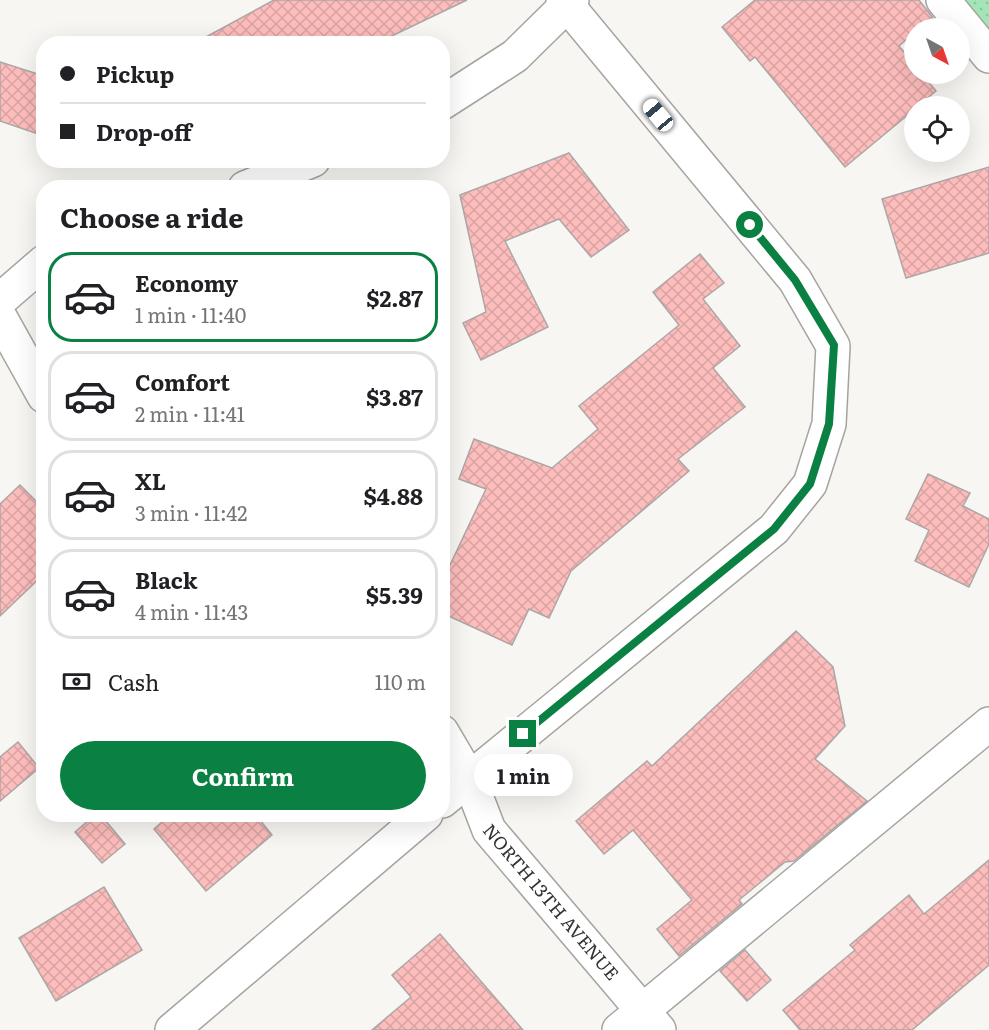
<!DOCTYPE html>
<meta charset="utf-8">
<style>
:root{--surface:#fff;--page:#f2f2f2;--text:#202124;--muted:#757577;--line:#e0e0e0;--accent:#0b8043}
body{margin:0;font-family:Literata,serif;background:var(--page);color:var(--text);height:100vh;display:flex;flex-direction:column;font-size:22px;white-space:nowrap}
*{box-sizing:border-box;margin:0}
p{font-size:20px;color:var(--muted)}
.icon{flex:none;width:33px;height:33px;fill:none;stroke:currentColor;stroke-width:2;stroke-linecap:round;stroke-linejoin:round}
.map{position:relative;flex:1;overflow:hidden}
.panel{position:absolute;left:36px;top:180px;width:414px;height:642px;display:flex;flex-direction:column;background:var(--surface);border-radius:24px;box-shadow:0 6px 24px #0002}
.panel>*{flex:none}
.top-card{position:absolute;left:36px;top:36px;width:414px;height:132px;border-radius:24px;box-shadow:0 6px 24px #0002;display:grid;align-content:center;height:132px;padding:0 24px;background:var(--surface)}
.needle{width:39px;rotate:140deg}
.fabs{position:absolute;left:904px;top:18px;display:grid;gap:12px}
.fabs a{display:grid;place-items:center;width:66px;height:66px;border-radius:50%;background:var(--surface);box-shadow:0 6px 24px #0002;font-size:30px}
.end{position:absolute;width:27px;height:27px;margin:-14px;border:8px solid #0b8043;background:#fff;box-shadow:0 0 0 3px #fff}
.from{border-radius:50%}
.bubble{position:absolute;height:42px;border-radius:21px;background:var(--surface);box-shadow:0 6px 24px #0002;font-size:20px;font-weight:700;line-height:42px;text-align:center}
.car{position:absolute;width:18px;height:36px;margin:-18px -9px;border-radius:8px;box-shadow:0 0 4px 2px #0007;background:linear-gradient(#fff 24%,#345 0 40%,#fff 0 76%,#345 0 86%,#fff 0)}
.top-card b{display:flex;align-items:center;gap:21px;height:57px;font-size:22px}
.top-card b+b{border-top:2px solid var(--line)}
.top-card i{width:15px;height:15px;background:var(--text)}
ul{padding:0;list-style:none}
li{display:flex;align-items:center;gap:18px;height:90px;margin:0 12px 9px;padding:0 12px;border:3px solid var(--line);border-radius:24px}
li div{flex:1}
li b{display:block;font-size:22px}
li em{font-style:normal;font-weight:700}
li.on{border-color:var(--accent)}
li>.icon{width:54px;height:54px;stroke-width:1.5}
h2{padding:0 24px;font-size:27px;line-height:72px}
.pay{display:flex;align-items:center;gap:15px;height:66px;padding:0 24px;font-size:22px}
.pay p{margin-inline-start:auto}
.button{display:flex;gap:12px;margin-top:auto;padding:12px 24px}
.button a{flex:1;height:69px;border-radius:36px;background:var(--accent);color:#fff;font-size:24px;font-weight:700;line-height:69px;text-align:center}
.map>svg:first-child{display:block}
</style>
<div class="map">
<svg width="989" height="1030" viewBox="0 0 989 1030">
<defs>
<pattern id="park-dots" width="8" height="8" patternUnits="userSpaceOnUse" patternTransform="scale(1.5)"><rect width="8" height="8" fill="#a4e5b7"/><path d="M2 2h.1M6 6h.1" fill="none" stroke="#8ec59e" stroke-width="1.8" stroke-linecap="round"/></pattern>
<pattern id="building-cross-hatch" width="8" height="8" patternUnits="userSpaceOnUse" patternTransform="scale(1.5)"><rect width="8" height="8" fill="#fdbdbc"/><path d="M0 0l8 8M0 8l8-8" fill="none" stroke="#d9a3a2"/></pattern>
</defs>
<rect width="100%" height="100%" fill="#f8f6f2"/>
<path fill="url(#park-dots)" d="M 958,0 L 989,0 L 989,37 Z"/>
<g fill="url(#building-cross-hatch)" stroke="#aca7a7" stroke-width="1.5">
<path d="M 274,0 L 467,0 L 375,44 L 193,44 Z"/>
<path d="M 755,0 L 919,0 L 933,18 L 920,28 L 915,28 L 915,32 L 899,46 L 915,65 L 915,74 L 922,74 L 936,91 L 918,106 L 915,106 L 915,109 L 845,167 L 755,57 L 750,61 L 722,27 Z"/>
<path d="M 0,62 L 44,76 L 44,136 L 0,121 Z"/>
<path d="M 569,153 L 629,230 L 591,257 L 559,219 L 505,241 L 548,327 L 481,360 L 463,323 L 486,312 L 460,195 Z"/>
<path d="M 989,167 L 989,253 L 906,278 L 882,199 Z"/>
<path d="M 700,254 L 724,283 L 703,299 L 740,346 L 713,368 L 745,407 L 678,459 L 689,471 L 571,571 L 549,618 L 529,609 L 512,645 L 442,613 L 442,582 L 486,489 L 459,479 L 474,439 L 552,468 L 598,429 L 579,406 L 679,325 L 653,292 Z"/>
<path d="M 928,474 L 970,493 L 963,506 L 989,519 L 989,544 L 969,587 L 915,561 L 929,530 L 906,519 Z"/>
<path d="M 20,485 L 44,509 L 44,574 L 0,616 L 0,504 Z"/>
<path d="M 796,631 L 833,667 L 845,726 L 815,759 L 867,801 L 794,861 L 785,862 L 739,900 L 742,904 L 679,956 L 657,929 L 692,900 L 633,830 L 604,854 L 576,821 L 647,761 L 652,766 Z"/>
<path d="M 18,742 L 39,768 L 0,801 L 0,757 Z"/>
<path d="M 96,814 L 100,814 L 125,844 L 102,863 L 75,832 Z"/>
<path d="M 171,814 L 255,814 L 272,835 L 206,891 L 154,829 Z"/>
<path d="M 989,860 L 989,965 L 912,1030 L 800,1030 L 783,1010 L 855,950 L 850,945 L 909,895 L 924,914 Z"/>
<path d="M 104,887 L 142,950 L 56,1001 L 19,938 Z"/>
<path d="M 440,934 L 523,1030 L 372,1030 L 411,997 L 392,975 Z"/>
<path d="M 745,950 L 771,980 L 747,1001 L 720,971 Z"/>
</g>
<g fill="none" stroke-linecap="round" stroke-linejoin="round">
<g stroke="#a5a4a0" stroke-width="36">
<g id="minor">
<path d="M 943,0 L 989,56"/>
<path d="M 442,103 L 515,56 L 572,0"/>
<path d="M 245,188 L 313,160"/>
<path d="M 0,300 L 44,262"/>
<path d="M 0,317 L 44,396"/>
<path id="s1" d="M 442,732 L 469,778 L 489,830 L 659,1030"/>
<path d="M 442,801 L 774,529 L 810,484 L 829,424 L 833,346 L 795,280 L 563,0"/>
<path d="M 172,1030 L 426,814"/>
<path d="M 619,1030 L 989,724"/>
</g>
</g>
<use href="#minor" stroke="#fff" stroke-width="33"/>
</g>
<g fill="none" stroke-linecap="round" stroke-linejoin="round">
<path stroke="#0b8043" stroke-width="8" d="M 523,734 L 774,529 L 810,484 L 829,424 L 834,345 L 795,280 L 750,225"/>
</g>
<g text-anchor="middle" stroke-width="5" stroke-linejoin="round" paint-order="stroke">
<g font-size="18" fill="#343332" stroke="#fff">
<text dy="6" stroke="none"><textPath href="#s1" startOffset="204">NORTH 13TH AVENUE</textPath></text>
</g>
</g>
</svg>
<div class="fabs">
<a><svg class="needle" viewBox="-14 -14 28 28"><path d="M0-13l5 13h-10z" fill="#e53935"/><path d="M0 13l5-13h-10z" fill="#757577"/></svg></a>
<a><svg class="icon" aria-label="locate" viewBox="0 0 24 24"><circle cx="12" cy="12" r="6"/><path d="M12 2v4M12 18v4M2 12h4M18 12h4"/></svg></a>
</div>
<i class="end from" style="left:750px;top:225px"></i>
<i class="end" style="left:523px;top:734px"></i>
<div class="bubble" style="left:474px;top:754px;width:99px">1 min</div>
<i class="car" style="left:658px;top:115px;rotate:320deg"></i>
<div class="top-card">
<b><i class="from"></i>Pickup</b>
<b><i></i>Drop-off</b>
</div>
<section class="panel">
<h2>Choose a ride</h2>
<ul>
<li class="on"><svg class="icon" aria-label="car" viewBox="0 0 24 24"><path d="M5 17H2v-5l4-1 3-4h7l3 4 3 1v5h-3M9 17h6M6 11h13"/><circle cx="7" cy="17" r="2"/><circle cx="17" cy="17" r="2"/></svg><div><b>Economy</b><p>1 min · 11:40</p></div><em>$2.87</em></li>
<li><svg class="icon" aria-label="car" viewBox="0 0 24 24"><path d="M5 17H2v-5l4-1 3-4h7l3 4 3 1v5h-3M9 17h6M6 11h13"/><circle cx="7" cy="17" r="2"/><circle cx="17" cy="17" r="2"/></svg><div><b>Comfort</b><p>2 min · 11:41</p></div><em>$3.87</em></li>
<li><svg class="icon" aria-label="car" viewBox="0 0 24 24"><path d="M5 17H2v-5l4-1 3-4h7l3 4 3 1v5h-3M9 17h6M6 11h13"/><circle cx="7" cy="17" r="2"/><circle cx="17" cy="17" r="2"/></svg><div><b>XL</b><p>3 min · 11:42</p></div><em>$4.88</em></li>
<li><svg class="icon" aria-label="car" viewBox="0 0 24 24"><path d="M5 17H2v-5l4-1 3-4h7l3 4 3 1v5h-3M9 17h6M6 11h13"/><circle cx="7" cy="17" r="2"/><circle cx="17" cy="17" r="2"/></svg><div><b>Black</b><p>4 min · 11:43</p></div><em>$5.39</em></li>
</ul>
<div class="pay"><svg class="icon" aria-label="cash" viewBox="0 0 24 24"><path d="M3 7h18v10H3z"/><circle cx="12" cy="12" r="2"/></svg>Cash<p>110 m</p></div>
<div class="button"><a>Confirm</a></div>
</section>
</div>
